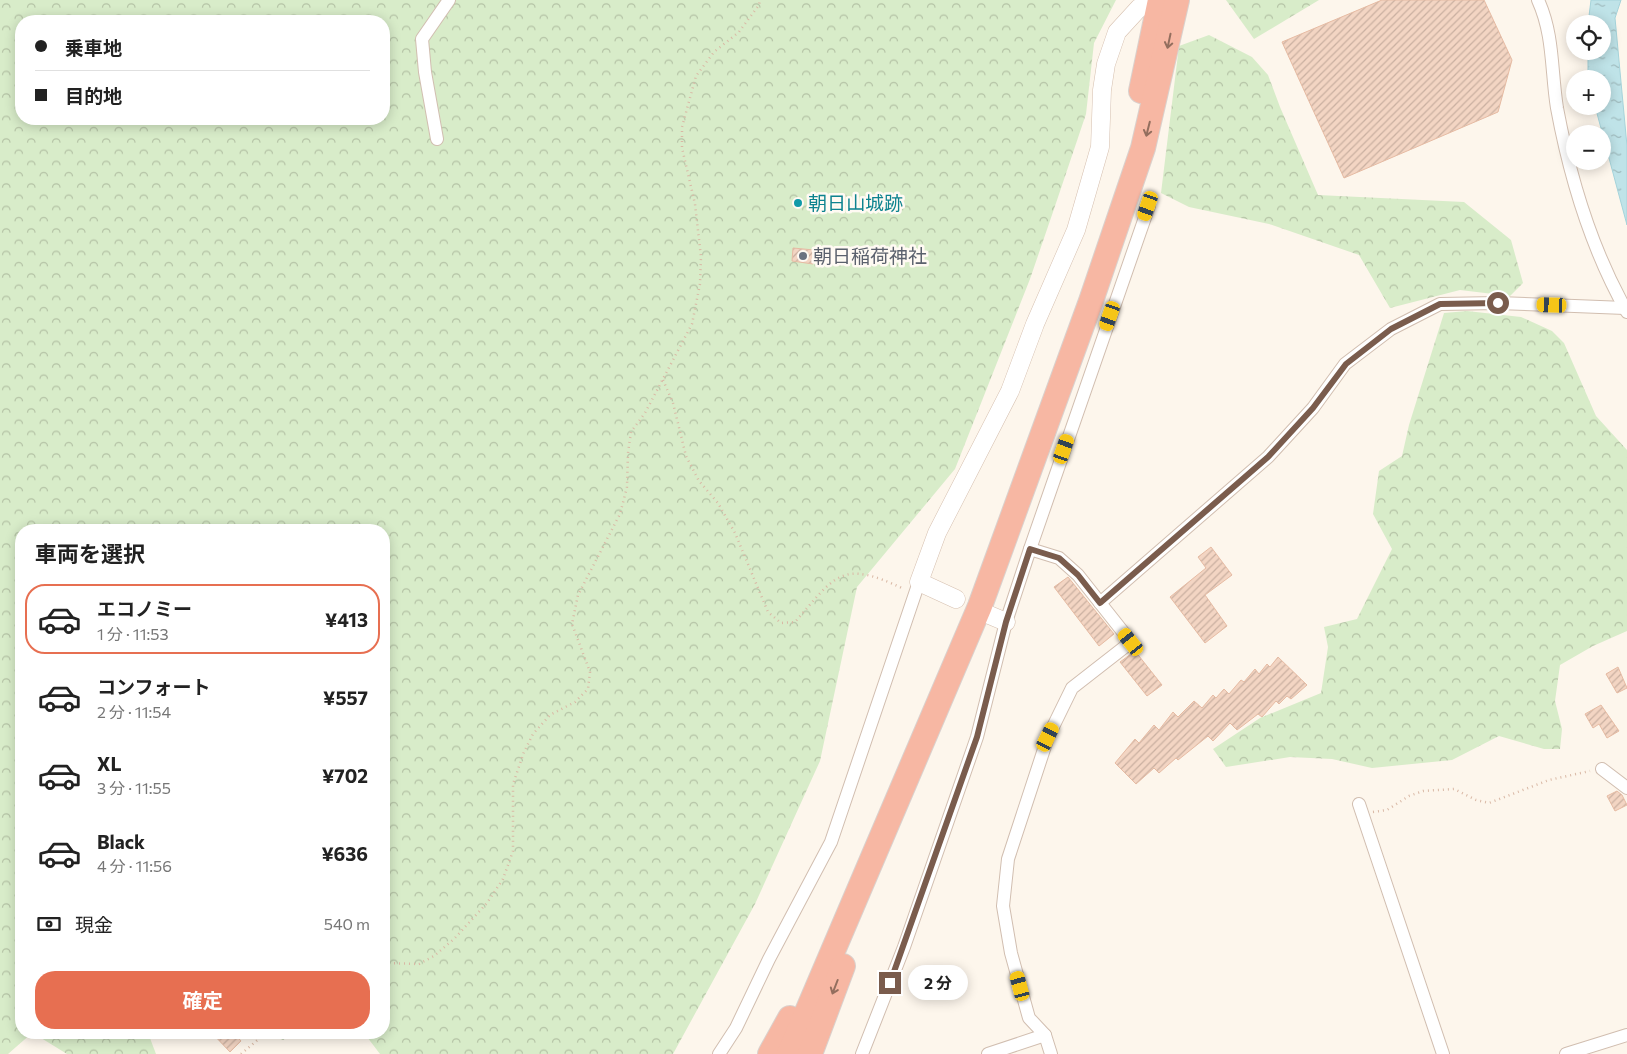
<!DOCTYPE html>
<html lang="ja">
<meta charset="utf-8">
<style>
:root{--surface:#fff;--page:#f2f2f2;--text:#222;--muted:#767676;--line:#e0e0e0;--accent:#e76f51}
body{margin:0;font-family:Commissioner,"Noto Sans JP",sans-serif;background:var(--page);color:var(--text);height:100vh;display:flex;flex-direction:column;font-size:19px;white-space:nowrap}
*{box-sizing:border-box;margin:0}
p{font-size:16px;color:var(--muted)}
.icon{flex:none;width:28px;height:28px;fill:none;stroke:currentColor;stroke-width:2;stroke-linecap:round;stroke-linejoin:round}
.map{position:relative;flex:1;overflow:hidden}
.side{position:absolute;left:15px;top:524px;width:375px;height:515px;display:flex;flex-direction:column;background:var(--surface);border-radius:20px;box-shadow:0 2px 12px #0003}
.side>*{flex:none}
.guide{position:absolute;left:15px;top:15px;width:375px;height:110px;border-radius:20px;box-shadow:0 2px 12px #0003;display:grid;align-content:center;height:110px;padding:0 20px;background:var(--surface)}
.fabs{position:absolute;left:1566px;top:15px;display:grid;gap:10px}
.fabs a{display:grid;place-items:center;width:45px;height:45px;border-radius:50%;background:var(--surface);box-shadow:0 2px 12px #0003;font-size:25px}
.end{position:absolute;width:22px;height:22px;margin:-11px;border:6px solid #7a5c4d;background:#fff;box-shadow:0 0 0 2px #fff}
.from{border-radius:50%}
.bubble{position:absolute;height:35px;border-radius:18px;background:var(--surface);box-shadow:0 2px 12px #0003;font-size:16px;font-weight:700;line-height:35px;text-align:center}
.car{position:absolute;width:15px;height:30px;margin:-15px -8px;border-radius:6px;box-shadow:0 0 4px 1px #0007;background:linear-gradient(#f5c518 24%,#345 0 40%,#f5c518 0 76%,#345 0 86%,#f5c518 0)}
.guide b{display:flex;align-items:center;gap:18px;height:48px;font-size:19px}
.guide b+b{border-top:1px solid var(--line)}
.guide i{width:12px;height:12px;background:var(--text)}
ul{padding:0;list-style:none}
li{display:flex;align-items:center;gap:15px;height:70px;margin:0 10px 8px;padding:0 10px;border:2px solid transparent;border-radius:20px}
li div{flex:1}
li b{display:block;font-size:19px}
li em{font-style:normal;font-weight:700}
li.on{border-color:var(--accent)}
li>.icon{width:45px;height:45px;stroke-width:1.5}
h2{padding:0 20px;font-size:22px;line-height:60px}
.pay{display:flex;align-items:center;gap:12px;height:55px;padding:0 20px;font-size:19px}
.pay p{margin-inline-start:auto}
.primary-button{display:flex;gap:10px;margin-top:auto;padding:10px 20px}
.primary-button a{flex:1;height:58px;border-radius:20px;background:var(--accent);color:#fff;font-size:20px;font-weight:700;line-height:58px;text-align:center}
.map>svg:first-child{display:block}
</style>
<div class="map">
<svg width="1627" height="1054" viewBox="0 0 1627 1054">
<defs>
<pattern id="forest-crowns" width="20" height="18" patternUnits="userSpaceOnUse" patternTransform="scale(1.25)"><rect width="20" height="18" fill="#d8ecc9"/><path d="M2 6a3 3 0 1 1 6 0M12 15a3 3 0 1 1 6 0" fill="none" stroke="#b4c2a5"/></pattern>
<pattern id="water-ripples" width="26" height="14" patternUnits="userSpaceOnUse" patternTransform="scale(1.25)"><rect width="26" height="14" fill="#bfe3e8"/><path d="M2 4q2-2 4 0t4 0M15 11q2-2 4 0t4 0" fill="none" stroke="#a0bbbe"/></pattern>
<pattern id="building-hatch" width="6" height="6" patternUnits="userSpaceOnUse" patternTransform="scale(1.25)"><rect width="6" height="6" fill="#f3d5c3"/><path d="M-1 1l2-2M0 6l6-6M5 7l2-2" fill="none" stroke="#cab0a1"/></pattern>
</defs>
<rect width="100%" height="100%" fill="#fdf6ec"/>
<g fill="url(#forest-crowns)" fill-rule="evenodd">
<path d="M 0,0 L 1116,0 L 1094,43 L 1086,114 L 1054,209 L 1030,279 L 955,469 L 857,587 L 820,761 L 755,904 L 673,1054 L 380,1054 L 364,1033 L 384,1032 L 384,530 L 21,530 L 21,1032 L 32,1033 L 8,1054 L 0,1054 ZM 21,21 L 384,21 L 384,119 L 21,119 Z"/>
<path d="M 1226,0 L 1319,0 L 1254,39 Z"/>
<path d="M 1209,35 L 1252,57 L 1268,75 L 1280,107 L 1318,195 L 1464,202 L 1511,240 L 1523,283 L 1510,296 L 1460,290 L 1390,308 L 1359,255 L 1269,224 L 1189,207 L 1161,193 L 1179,46 Z"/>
<path d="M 1467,311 L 1521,317 L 1552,331 L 1564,343 L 1596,416 L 1627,450 L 1627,631 L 1593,646 L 1560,665 L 1555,701 L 1562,729 L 1560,749 L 1544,749 L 1499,736 L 1452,760 L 1372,768 L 1332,759 L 1290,757 L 1226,767 L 1213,749 L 1260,718 L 1321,693 L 1328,647 L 1324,627 L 1357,619 L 1392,549 L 1373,514 L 1379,471 L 1402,456 L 1409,425 L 1444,313 Z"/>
<path d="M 33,1033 L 148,1033 L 156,1054 L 67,1054 Z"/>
<path d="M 267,1033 L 295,1033 L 283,1040 Z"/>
</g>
<path fill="url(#water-ripples)" stroke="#a5d3da" d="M 1591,0 L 1621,0 L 1615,18 L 1627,146 L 1627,225 L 1595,106 L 1602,106 L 1602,79 L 1588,77 L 1588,51 L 1602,51 L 1602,24 L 1588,24 Z"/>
<g fill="url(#building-hatch)" stroke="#e6bba3">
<path d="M 1382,0 L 1484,0 L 1512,60 L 1498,112 L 1344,178 L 1282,42 Z"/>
<path d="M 793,248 L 814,250 L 813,264 L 792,261 Z"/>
<path d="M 1211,547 L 1232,575 L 1205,595 L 1227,626 L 1205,643 L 1170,597 L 1206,568 L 1198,557 Z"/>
<path d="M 1068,577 L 1114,634 L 1099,646 L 1054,587 Z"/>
<path d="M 1135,651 L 1162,685 L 1147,696 L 1120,662 Z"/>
<path d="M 1278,657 L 1307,685 L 1291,699 L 1287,696 L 1279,704 L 1276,701 L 1262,717 L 1258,714 L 1237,730 L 1230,723 L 1213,741 L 1208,736 L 1178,760 L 1176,758 L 1159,773 L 1154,768 L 1136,784 L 1115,763 L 1135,739 L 1139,743 L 1154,725 L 1159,730 L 1173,712 L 1178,717 L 1194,701 L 1202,708 L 1213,695 L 1216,698 L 1224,689 L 1229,694 L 1241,680 L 1244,682 L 1255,669 L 1259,674 L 1267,664 L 1270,667 Z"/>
<path d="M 1618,667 L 1627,688 L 1617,693 L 1606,674 Z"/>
<path d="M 1601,705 L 1619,731 L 1607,738 L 1599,724 L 1593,728 L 1585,714 Z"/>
<path d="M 1617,791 L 1622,795 L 1627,805 L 1615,811 L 1607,796 Z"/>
<path d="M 211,1032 L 233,1032 L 241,1041 L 230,1052 Z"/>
</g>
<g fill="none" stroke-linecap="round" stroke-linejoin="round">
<g stroke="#d1beb0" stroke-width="14">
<g id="street">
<path d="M 1538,0 C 1554,35 1551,71 1557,108 C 1570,178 1592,250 1627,312"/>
<path d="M 437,139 L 425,72 L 422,39 L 449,0"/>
<path d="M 1030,549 L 1149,206"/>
<path d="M 1100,603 L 1268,457 L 1313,408 L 1345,364 L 1391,329 L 1440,304 L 1498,303 L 1625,308"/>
<path d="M 1602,769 L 1627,788"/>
<path d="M 1359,804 L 1443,1054"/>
<path d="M 719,1054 L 736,1028 L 769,959 L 831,842 L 919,582"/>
<path d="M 862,1054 L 904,947 L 977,737 L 1006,622 L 1030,549 L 1059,558 L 1078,575 L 1131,642 L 1072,688 L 1048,737 L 1008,859 L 1003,906 L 1011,953 L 1029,1018 L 1045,1035 L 1051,1054"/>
<path d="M 988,1054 L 1045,1035"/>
<path d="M 1566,1054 L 1627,1035"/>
</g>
</g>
<g stroke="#d6c0b0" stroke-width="19">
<g id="secondary">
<path d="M 956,599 L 919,582 L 937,533 L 1010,391 L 1035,324 L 1076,230 L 1100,147 L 1102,90 L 1106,64 L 1117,32 L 1139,8 L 1156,0"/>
<path d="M 987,614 L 1006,622"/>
</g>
</g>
<g stroke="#dad1cd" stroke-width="26">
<g id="highway">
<path d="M 1141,91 L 1160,0"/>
<path d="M 770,1054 L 790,1018"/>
<path d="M 789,1054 L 980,606 L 1091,301 L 1143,148 L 1177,0"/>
<path d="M 810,1054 L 843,966"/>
</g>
</g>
<g stroke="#d9b8a5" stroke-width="2.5" stroke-dasharray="1 4" stroke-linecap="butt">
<path d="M 663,380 L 673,403 L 686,456 L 699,481 L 718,503 L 735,533 L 768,612 L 781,623 L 795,622 C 836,575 841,559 904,589"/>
<path d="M 1373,812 L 1387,810 L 1409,796 L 1423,791 L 1454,789 L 1476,800 L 1489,803 L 1549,780 L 1590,771"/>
<path d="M 384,963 L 419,964 L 434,956 L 454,939 L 487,903 L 503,879 L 513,851 L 513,784 L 524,752 L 533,734 L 550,715 L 575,702 L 588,689 L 590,672 L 572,624 L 578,595 L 620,514 L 627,487 L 628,453 L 631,432 L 645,413 L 692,324 L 700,284 L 701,257 L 695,204 L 682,148 L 682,127 L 696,76 L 714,52 L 739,32 L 759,5 L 760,0"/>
<path d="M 241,1054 L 267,1032"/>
</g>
<use href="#street" stroke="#fff" stroke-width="12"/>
<use href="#secondary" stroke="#fff" stroke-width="18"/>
<use href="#highway" stroke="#f7b7a3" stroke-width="24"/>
</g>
<defs><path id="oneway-shaft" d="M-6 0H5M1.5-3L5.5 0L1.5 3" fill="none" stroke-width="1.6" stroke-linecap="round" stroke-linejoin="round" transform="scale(1.25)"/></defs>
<g stroke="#936e5e">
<use href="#oneway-shaft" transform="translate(1169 41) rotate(102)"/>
<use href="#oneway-shaft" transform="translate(1148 129) rotate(104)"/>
<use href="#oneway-shaft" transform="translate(835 987) rotate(111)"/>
</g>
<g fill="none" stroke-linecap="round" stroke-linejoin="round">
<path stroke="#7a5c4d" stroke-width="6" d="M 890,983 L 977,737 L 1006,622 L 1030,549 L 1059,558 L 1078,575 L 1100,603 L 1268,457 L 1313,408 L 1346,364 L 1391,329 L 1440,304 L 1498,303"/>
</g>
<circle fill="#0f9aa8" stroke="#fffaf3" stroke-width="2" cx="798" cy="203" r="5"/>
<circle fill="#6b7280" stroke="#fffaf3" stroke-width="2" cx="803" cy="256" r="5"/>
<g text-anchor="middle" stroke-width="5" stroke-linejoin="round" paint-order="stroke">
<g font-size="19" fill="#0d838f" stroke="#fffaf3" text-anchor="start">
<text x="808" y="210">朝日山城跡</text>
</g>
<g font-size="19" fill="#5b616d" stroke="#fffaf3" text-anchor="start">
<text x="813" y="263">朝日稲荷神社</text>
</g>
</g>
</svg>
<div class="fabs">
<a><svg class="icon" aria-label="locate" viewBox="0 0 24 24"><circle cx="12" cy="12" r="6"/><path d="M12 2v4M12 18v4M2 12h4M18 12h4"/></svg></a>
<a>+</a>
<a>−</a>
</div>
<i class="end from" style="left:1498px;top:303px"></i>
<i class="end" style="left:890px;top:983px"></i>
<div class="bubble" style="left:908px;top:965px;width:60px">2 分</div>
<i class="car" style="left:1148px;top:206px;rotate:199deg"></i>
<i class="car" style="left:1552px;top:305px;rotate:272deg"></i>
<i class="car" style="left:1110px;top:316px;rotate:199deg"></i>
<i class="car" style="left:1064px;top:449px;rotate:19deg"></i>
<i class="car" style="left:1131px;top:642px;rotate:321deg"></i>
<i class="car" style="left:1048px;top:737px;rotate:26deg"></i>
<i class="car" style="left:1020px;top:986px;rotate:345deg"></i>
<div class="guide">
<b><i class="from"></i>乗車地</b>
<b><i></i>目的地</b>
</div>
<section class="side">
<h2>車両を選択</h2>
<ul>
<li class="on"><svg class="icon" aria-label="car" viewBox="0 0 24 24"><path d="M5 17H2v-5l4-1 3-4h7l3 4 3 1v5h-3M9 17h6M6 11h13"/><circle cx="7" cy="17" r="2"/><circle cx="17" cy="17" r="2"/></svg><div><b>エコノミー</b><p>1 分 · 11:53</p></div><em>¥413</em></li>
<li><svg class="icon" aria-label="car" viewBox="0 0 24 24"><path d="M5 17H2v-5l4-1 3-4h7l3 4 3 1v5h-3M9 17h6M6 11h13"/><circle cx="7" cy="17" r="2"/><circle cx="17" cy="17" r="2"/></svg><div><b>コンフォート</b><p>2 分 · 11:54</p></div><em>¥557</em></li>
<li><svg class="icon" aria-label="car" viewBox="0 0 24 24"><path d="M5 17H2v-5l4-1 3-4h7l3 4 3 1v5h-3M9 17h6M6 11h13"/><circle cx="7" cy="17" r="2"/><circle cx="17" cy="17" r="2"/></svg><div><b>XL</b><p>3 分 · 11:55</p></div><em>¥702</em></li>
<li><svg class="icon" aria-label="car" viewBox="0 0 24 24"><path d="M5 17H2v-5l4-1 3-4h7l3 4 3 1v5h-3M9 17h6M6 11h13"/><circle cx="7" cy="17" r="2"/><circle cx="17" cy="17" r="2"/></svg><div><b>Black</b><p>4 分 · 11:56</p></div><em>¥636</em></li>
</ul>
<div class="pay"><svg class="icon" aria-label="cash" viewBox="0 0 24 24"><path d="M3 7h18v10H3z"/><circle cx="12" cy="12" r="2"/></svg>現金<p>540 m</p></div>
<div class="primary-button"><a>確定</a></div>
</section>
</div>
